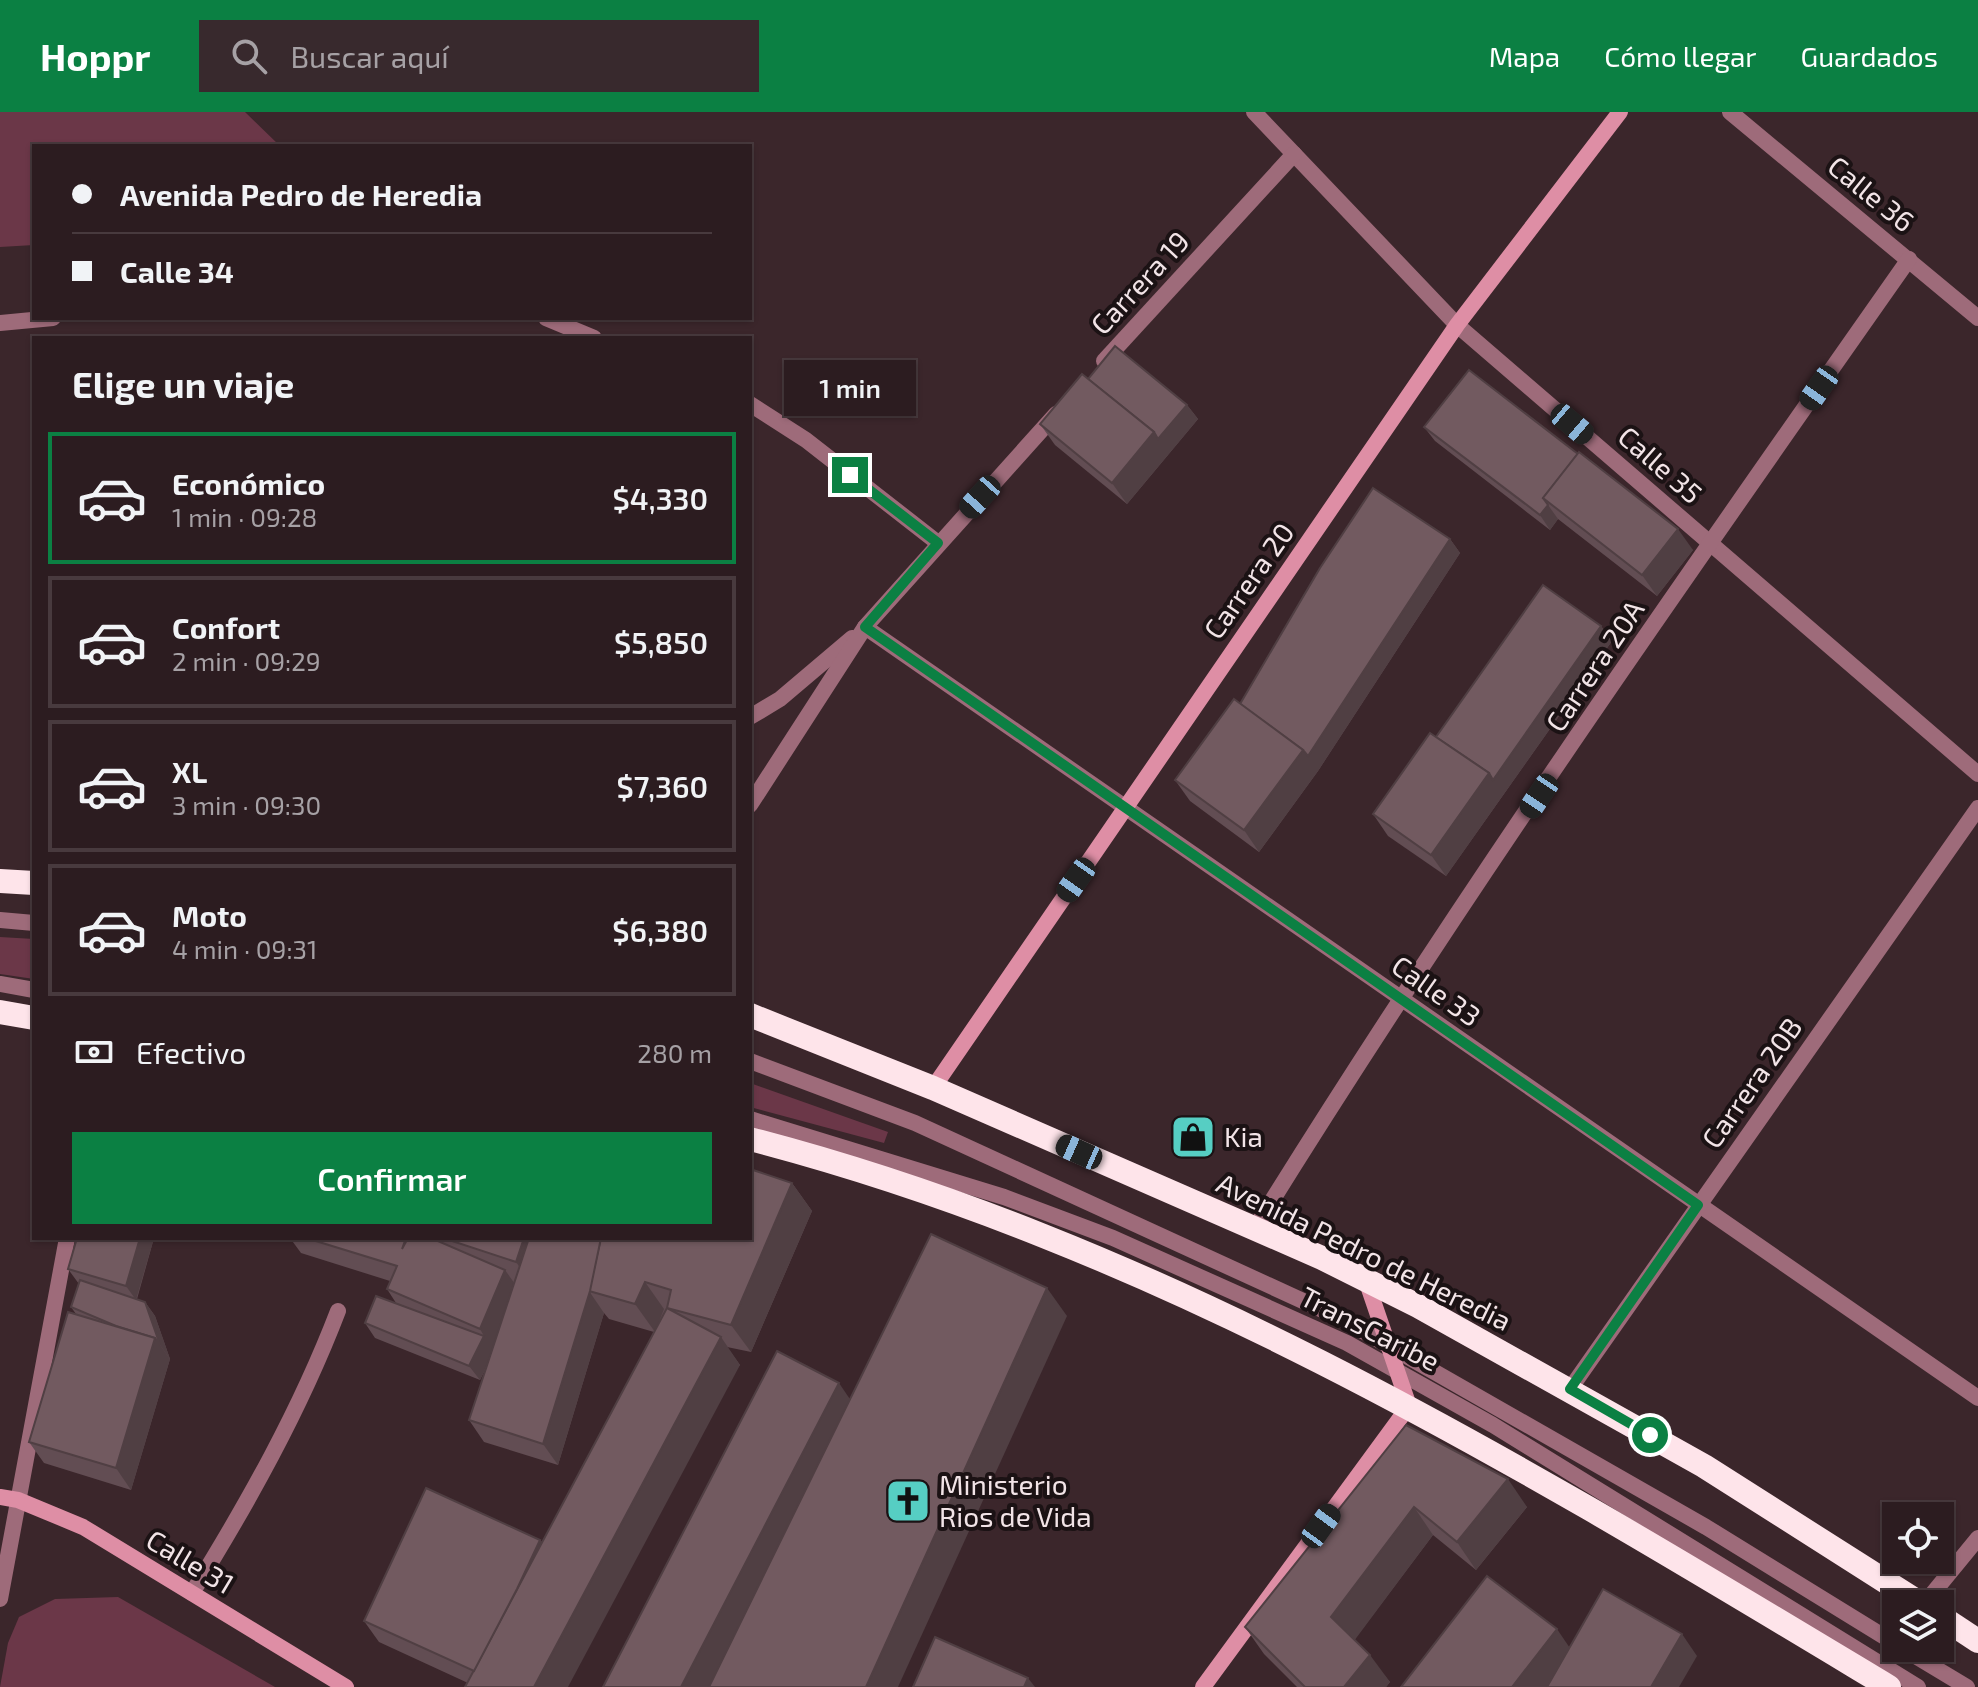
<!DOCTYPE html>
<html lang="es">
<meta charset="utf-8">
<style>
:root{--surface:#2c1c20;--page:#38292d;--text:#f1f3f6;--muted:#a6a1a5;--line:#483a3e;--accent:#0b8043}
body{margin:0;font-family:"Exo 2",sans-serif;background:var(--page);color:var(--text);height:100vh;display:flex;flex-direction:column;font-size:30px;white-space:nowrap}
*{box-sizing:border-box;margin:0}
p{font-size:26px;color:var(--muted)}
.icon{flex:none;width:44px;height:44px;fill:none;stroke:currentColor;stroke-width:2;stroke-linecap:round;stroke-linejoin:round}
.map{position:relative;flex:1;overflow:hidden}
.drawer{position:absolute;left:32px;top:224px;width:720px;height:904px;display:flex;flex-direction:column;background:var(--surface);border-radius:0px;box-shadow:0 2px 6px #0004,0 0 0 2px var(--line)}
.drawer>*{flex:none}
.hud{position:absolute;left:32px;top:32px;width:720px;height:176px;border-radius:0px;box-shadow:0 2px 6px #0004,0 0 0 2px var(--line);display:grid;align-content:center;height:176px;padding:0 40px;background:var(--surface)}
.tools{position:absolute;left:1882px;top:1390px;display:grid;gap:16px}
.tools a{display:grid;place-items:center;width:72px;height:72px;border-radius:0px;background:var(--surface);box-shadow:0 2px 6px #0004,0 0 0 2px var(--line);font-size:40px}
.end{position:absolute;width:36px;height:36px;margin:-18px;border:10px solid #0b8043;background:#fff;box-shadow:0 0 0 4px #fff}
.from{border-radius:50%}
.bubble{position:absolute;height:56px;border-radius:0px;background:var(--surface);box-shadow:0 2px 6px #0004,0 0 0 2px var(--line);font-size:26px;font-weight:600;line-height:56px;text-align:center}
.car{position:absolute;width:24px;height:48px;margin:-24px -12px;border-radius:10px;box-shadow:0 0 6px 2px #0007;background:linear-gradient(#222 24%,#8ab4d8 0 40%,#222 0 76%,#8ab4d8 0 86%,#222 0)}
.hud b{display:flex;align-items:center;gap:28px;height:76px;font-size:30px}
.hud b+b{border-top:2px solid var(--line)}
.hud i{width:20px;height:20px;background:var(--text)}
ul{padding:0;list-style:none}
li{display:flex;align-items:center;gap:24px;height:132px;margin:0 16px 12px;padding:0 24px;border:4px solid var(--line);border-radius:0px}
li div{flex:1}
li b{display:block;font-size:30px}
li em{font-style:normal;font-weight:600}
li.current{border-color:var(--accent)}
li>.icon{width:72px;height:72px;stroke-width:1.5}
h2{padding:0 40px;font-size:36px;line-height:96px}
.pay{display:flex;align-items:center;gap:20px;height:88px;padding:0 40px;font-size:30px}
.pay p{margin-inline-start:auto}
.cta{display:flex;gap:16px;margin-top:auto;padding:16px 40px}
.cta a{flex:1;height:92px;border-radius:0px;background:var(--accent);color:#fff;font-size:32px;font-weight:600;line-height:92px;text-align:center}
header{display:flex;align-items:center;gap:48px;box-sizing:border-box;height:112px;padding:0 40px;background:var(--accent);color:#fff}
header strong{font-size:38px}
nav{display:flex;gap:44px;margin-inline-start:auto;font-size:28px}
.search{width:560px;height:72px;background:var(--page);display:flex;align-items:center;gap:20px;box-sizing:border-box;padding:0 28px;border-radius:0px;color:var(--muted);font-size:30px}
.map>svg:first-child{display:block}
</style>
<header>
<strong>Hoppr</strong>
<div class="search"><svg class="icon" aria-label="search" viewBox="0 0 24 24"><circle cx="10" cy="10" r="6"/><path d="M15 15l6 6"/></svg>Buscar aquí</div>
<nav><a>Mapa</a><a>Cómo llegar</a><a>Guardados</a></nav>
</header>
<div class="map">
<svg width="1978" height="1575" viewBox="0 0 1978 1575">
<rect width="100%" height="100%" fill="#3b262b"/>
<g fill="#6b3748">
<path d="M 0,0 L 245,0 L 280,34 L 34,34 L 34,133 L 0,135 Z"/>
<path d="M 0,825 L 34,827 L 34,867 L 0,862 Z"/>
<path d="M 750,971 L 888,1020 L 884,1031 L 750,995 Z"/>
<path d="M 118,1485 L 275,1575 L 0,1575 L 8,1531 L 19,1505 L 55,1487 Z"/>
</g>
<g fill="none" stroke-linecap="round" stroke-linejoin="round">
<g stroke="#9e6b7a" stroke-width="16">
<path d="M 0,808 L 34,811"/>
<path d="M 0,872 L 34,878"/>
<path d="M 750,949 L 915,1011 L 1340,1206 L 1706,1415 L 1896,1532"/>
<path d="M 750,1007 L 1004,1085 L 1113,1126 L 1347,1231 L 1493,1313 L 1918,1575"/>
<path d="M 192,1481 C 248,1391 300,1298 338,1199"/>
<path d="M 1902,1536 L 1967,1575"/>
</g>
<g stroke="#9e6b7a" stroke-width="16">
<path d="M 1254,0 L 1457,213 L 1978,662"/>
<path d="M 1730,0 L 1978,206"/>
<path d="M 546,206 L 594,226"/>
<path d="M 0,211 L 53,206"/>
<path d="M 1104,249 L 1294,42"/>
<path d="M 750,292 L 806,328 L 938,431"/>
<path d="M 865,515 L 1978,1286"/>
<path d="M 750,605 L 780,587 L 852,526"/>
<path d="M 750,693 L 865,515 L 1056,302"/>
<path d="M 1255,1116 C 1460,785 1685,466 1909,147"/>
<path d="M 1570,1277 L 1978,696"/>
<path d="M 0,1487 L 67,1126"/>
<path d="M 1924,1492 L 1978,1426"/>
</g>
<g stroke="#de8ea5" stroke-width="16">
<path d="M 933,976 L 1457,213 L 1620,0"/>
<path d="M 0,1385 L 18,1388 L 83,1415 L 346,1575"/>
<path d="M 1203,1575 L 1409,1294 L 1366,1168"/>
</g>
<g stroke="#fee4ea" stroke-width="24">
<path d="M 0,769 L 34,771"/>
<path d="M 0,900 L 34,906"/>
<path d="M 750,903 L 933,976 L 1322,1146 L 1418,1194 L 1704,1354 L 1921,1492"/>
<path d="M 750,1027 C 1166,1135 1525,1356 1889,1575"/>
<path d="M 1940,1504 L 1978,1529"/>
</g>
</g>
<g fill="#624d53">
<path d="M 1088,267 L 1187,293 L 1198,307 L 1127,392 L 1055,333 L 1040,312 Z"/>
<path d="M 1424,315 L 1693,438 L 1657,484 L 1558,407 L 1550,418 L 1435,329 Z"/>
<path d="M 1450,427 L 1460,441 L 1318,659 L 1259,740 L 1190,689 L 1175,668 L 1240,592 Z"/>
<path d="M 1601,514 L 1612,529 L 1446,764 L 1388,724 L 1373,702 L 1436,625 Z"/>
<path d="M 792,1071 L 812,1099 L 751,1240 L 727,1235 L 740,1253 L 468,1571 L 379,1530 L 364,1509 L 540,1428 L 542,1430 L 654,1220 L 609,1207 L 604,1201 L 558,1353 L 484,1330 L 469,1308 L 488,1252 L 480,1268 L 375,1226 L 365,1211 L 396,1191 L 387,1177 L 390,1169 L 301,1141 L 290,1126 L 750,1126 Z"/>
<path d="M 154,1126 L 137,1187 L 145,1190 L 155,1204 L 170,1247 L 131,1378 L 44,1351 L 29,1330 L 76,1202 L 71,1195 L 79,1172 L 68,1157 Z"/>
<path d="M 1406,1313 L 1527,1395 L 1476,1458 L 1433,1423 L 1354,1528 L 1390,1570 L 1386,1575 L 1297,1575 L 1264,1542 L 1245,1515 Z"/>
</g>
<g fill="#503f43">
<path d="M 1187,293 L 1198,307 L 1127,392 L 1112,371 L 1154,320 Z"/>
<path d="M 1548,393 L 1558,407 L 1550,418 L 1540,403 Z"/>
<path d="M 1678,417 L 1693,438 L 1657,484 L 1642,463 Z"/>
<path d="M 1450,427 L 1460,441 L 1318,659 L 1259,740 L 1244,718 Z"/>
<path d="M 1601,514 L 1612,529 L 1446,764 L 1431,743 L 1489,661 Z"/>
<path d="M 792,1071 L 812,1099 L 751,1240 L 731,1213 Z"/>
<path d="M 140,1126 L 154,1126 L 136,1188 L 126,1174 Z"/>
<path d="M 524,1126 L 546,1126 L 531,1171 L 516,1150 Z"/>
<path d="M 505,1158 L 520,1179 L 480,1268 L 469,1254 L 484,1224 L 480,1217 Z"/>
<path d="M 645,1170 L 664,1197 L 655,1220 L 635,1192 Z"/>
<path d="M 1047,1176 L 1067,1204 L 898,1575 L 866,1575 Z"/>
<path d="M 589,1179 L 604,1201 L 558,1353 L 543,1332 Z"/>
<path d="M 145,1190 L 155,1204 L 170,1247 L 160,1233 Z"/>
<path d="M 721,1225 L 740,1253 L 568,1575 L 534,1575 Z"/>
<path d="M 155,1226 L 170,1247 L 131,1378 L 116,1356 Z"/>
<path d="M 839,1271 L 858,1299 L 715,1575 L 681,1575 Z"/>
<path d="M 1508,1367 L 1527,1395 L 1476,1458 L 1457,1430 Z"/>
<path d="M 1414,1395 L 1433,1423 L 1351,1533 L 1331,1505 Z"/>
<path d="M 540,1428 L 555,1449 L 478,1561 Z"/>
<path d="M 1557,1517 L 1576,1545 L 1553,1575 L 1512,1575 Z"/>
<path d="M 1682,1522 L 1697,1544 L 1679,1575 L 1651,1575 Z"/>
<path d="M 1370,1543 L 1390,1570 L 1386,1575 L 1344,1575 Z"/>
<path d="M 1028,1566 L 1035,1575 L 1024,1575 Z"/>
</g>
<g fill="#725a60" stroke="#503f43" stroke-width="2">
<path d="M 1115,234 L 1187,293 L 1158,327 L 1154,320 L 1088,267 Z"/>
<path d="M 1469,258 L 1578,342 L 1543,386 L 1548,393 L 1540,403 L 1424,315 Z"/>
<path d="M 1082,262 L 1154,320 L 1112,371 L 1040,312 Z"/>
<path d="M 1579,340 L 1678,417 L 1642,463 L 1543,386 Z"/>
<path d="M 1373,376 L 1450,427 L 1308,644 L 1303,638 L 1240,592 L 1320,456 Z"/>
<path d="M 1543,473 L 1601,514 L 1493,668 L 1489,661 L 1436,625 Z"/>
<path d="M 1234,587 L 1303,638 L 1244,718 L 1175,668 Z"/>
<path d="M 1430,621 L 1489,661 L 1431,743 L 1373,702 Z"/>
<path d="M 750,1057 L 792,1071 L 731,1213 L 667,1196 L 721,1225 L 534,1575 L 465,1575 L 667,1196 L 671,1178 L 645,1170 L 635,1192 L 589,1179 L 601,1126 L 750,1126 Z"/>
<path d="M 931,1122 L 1047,1176 L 866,1575 L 709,1575 Z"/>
<path d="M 77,1126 L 140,1126 L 126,1174 L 68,1157 Z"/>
<path d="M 306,1126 L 406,1126 L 402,1137 L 408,1126 L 431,1126 L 505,1158 L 480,1217 L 387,1177 L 397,1154 Z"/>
<path d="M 443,1126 L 524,1126 L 516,1150 Z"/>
<path d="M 529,1126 L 601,1126 L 590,1179 L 543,1332 L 469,1308 Z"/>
<path d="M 80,1168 L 145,1190 L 160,1233 L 155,1226 L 116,1214 L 71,1195 Z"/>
<path d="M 376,1184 L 484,1224 L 469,1254 L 365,1211 Z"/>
<path d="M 68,1200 L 155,1226 L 116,1356 L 29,1330 Z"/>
<path d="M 777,1239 L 839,1271 L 681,1575 L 603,1575 Z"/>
<path d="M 1406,1313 L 1508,1367 L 1457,1430 L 1414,1395 L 1331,1505 L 1370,1543 L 1344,1575 L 1305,1575 L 1245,1515 Z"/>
<path d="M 426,1376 L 540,1428 L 517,1477 L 474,1559 L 364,1509 Z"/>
<path d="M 1487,1464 L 1557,1517 L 1512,1575 L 1401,1575 Z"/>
<path d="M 1603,1477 L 1682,1522 L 1651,1575 L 1547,1575 Z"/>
<path d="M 935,1525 L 1028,1566 L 1024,1575 L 913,1575 Z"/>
</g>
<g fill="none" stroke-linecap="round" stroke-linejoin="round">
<path stroke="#0b8043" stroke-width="10" d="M 850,363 L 938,431 L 865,515 L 1698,1093 L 1570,1277 L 1650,1323"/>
</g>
<defs>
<g id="shop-square" transform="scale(2.3)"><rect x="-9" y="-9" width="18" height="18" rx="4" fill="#56cec3" stroke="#1b1214"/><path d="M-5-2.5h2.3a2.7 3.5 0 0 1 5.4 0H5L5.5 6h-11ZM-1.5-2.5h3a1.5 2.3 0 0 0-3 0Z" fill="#111"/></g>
<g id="church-square" transform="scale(2.3)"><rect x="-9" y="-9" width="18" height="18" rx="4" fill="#56cec3" stroke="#1b1214"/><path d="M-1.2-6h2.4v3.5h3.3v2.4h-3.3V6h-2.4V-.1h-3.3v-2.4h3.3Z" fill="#111"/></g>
</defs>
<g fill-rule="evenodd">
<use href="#shop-square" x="1193" y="1025"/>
<use href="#church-square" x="908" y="1389"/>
</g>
<g text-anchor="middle" stroke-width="8" stroke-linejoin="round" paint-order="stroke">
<g font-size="28" fill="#f2e4e7" stroke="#1b1214">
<text transform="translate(1871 82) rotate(39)" y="10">Calle 36</text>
<text transform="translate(1140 171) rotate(-47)" y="10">Carrera 19</text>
<text transform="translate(1660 353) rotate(41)" y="10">Calle 35</text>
<text transform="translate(1249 469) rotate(-55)" y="10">Carrera 20</text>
<text transform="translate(1595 554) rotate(-56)" y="10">Carrera 20A</text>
<text transform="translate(1436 879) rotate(35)" y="10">Calle 33</text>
<text transform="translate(1752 971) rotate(-55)" y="10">Carrera 20B</text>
<text transform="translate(1364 1140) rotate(26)" y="10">Avenida Pedro de Heredia</text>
<text transform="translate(1370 1217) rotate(27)" y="10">TransCaribe</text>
<text transform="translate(190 1450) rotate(31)" y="10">Calle 31</text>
</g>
<g font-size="28" fill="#f2e4e7" stroke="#1b1214" text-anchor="start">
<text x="1224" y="1035">Kia</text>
<text x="939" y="1383">Ministerio<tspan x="939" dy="32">Rios de Vida</tspan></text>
</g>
</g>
</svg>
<div class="tools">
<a><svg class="icon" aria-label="locate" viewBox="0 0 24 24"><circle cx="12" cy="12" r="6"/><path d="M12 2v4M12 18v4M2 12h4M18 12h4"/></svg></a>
<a><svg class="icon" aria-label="layers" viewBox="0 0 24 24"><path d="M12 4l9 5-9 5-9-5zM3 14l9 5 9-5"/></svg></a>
</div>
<i class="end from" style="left:1650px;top:1323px"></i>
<i class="end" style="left:850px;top:363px"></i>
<div class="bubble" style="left:784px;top:248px;width:132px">1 min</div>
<i class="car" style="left:1819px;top:276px;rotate:215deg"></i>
<i class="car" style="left:1572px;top:312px;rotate:130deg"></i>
<i class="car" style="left:980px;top:385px;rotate:222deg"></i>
<i class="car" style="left:1539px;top:684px;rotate:214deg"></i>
<i class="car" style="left:1076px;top:768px;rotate:215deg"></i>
<i class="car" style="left:1079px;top:1040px;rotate:294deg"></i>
<i class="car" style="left:1321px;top:1414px;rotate:36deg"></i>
<div class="hud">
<b><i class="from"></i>Avenida Pedro de Heredia</b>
<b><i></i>Calle 34</b>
</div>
<section class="drawer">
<h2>Elige un viaje</h2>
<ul>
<li class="current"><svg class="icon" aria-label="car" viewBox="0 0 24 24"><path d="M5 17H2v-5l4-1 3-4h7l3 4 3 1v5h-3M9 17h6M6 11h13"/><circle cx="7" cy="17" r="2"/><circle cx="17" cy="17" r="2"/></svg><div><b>Económico</b><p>1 min · 09:28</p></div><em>$4,330</em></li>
<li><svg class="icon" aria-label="car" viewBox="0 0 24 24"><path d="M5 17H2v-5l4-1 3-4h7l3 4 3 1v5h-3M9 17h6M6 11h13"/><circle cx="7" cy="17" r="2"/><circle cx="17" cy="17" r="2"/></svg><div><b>Confort</b><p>2 min · 09:29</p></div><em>$5,850</em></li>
<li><svg class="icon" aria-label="car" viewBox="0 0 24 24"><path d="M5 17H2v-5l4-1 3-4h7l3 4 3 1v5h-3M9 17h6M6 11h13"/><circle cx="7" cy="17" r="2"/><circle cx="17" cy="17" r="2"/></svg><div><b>XL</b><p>3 min · 09:30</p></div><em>$7,360</em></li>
<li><svg class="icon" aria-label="car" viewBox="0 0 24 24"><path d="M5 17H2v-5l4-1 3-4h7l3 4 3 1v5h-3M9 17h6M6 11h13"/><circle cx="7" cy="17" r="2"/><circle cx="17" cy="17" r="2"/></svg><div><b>Moto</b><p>4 min · 09:31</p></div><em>$6,380</em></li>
</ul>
<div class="pay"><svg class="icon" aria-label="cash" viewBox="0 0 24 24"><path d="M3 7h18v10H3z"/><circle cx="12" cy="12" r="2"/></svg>Efectivo<p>280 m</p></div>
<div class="cta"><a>Confirmar</a></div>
</section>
</div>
